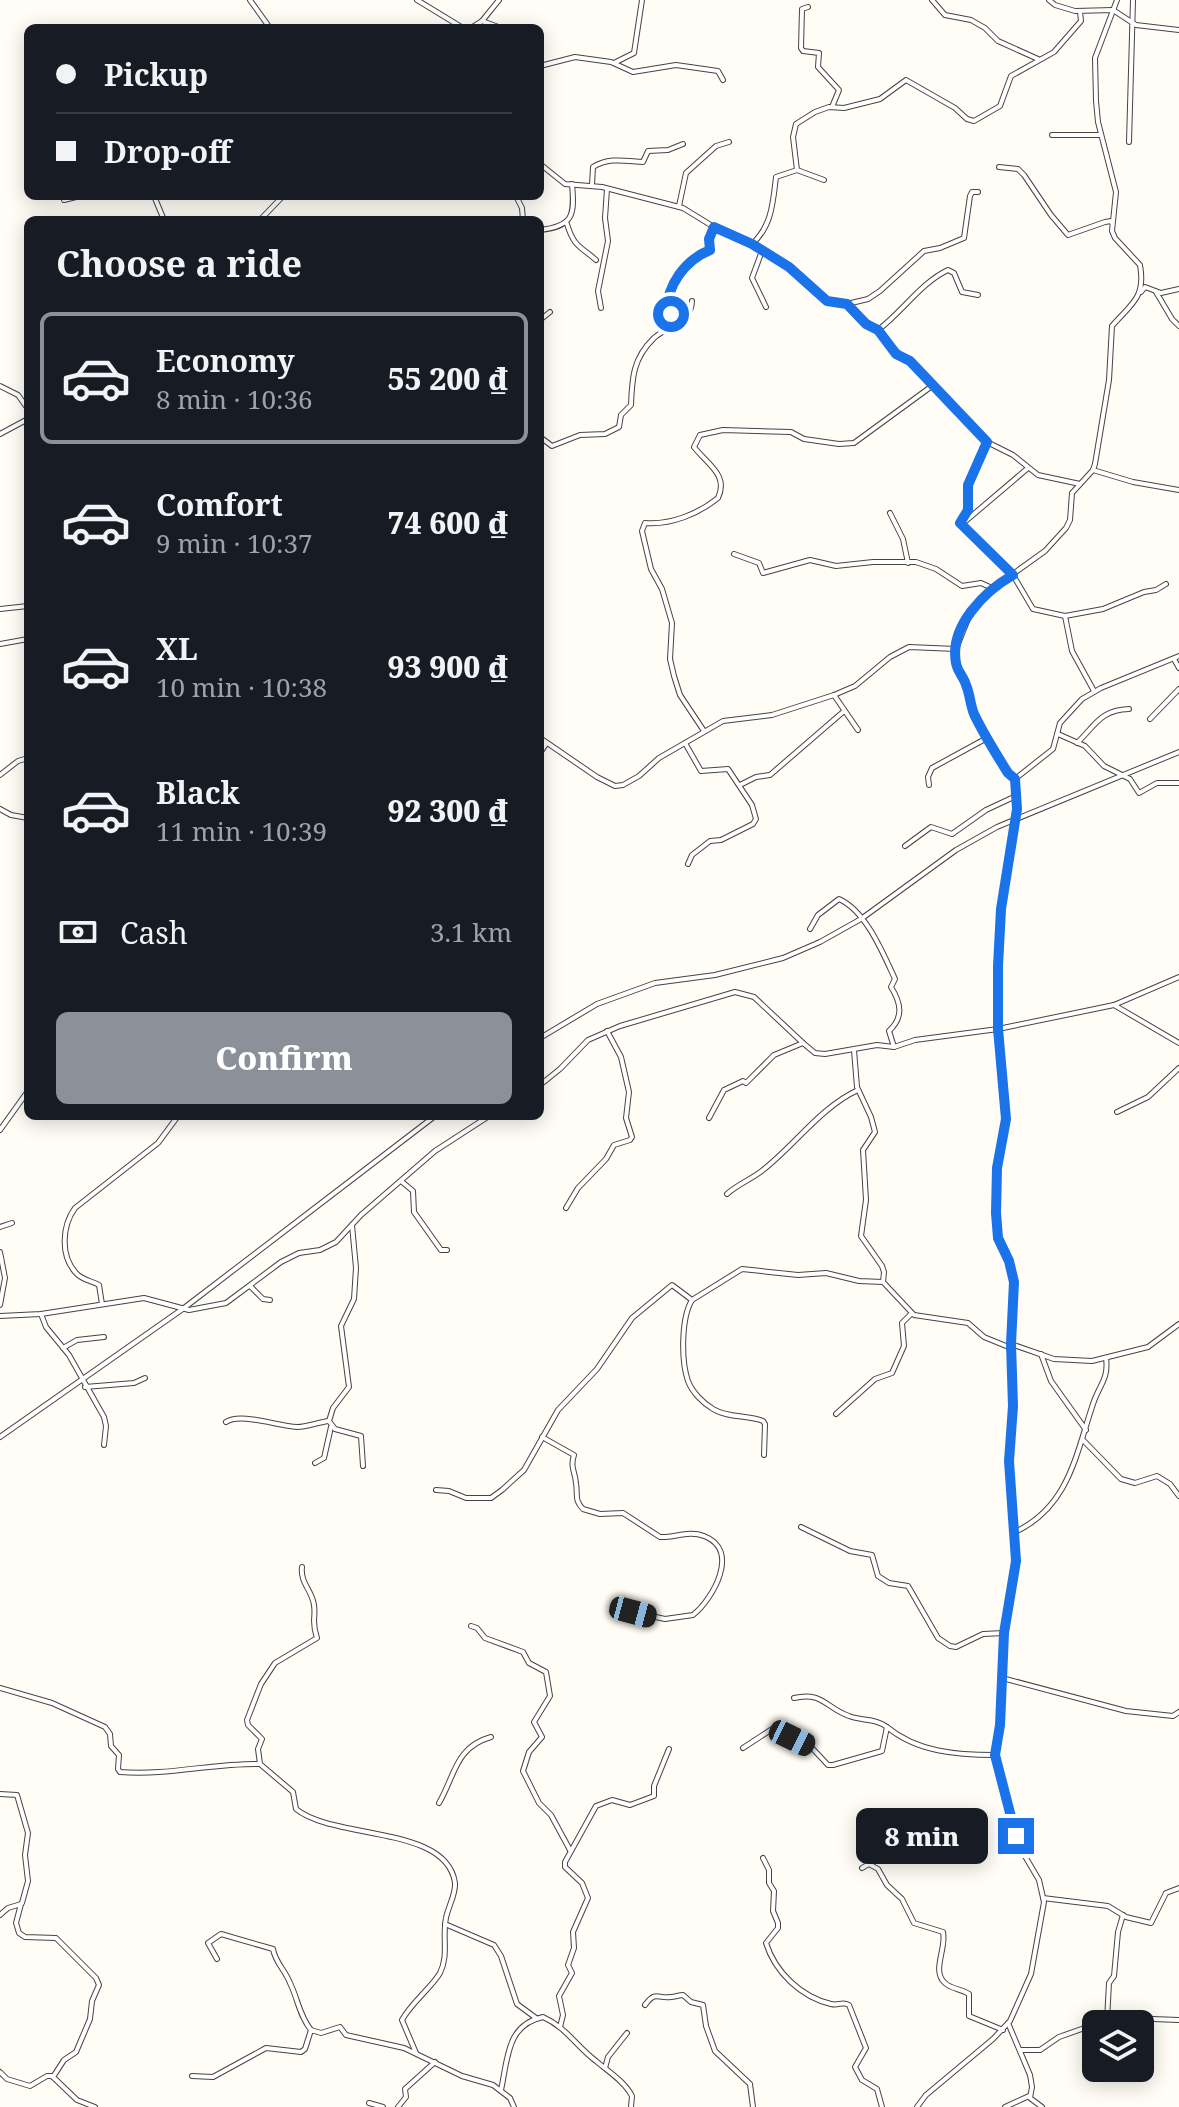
<!DOCTYPE html>
<meta charset="utf-8">
<style>
:root{--surface:#171b24;--page:#20242c;--text:#f1f3f6;--muted:#9ea1a6;--line:#363941;--accent:#8c9099}
body{margin:0;font-family:"Noto Serif",serif;background:var(--page);color:var(--text);height:100vh;display:flex;flex-direction:column;font-size:30px;white-space:nowrap}
*{box-sizing:border-box;margin:0}
p{font-size:26px;color:var(--muted)}
.icon{flex:none;width:44px;height:44px;fill:none;stroke:currentColor;stroke-width:2;stroke-linecap:round;stroke-linejoin:round}
.map{position:relative;flex:1;overflow:hidden}
.drawer{position:absolute;left:24px;top:216px;width:520px;height:904px;display:flex;flex-direction:column;background:var(--surface);border-radius:12px;box-shadow:0 4px 20px #0003}
.drawer>*{flex:none}
.hud{position:absolute;left:24px;top:24px;width:520px;height:176px;border-radius:12px;box-shadow:0 4px 20px #0003;display:grid;align-content:center;height:176px;padding:0 32px;background:var(--surface)}
.controls{position:absolute;left:1082px;top:2010px;display:grid;gap:16px}
.controls a{display:grid;place-items:center;width:72px;height:72px;border-radius:12px;background:var(--surface);box-shadow:0 4px 20px #0003;font-size:40px}
.end{position:absolute;width:36px;height:36px;margin:-18px;border:10px solid #1a73e8;background:#fff;box-shadow:0 0 0 4px #fff}
.from{border-radius:50%}
.bubble{position:absolute;height:56px;border-radius:12px;background:var(--surface);box-shadow:0 4px 20px #0003;font-size:26px;font-weight:800;line-height:56px;text-align:center}
.car{position:absolute;width:24px;height:48px;margin:-24px -12px;border-radius:10px;box-shadow:0 0 6px 2px #0007;background:linear-gradient(#222 24%,#8ab4d8 0 40%,#222 0 76%,#8ab4d8 0 86%,#222 0)}
.hud b{display:flex;align-items:center;gap:28px;height:76px;font-size:30px}
.hud b+b{border-top:2px solid var(--line)}
.hud i{width:20px;height:20px;background:var(--text)}
ul{padding:0;list-style:none}
li{display:flex;align-items:center;gap:24px;height:132px;margin:0 16px 12px;padding:0 16px;border:4px solid transparent;border-radius:12px}
li div{flex:1}
li b{display:block;font-size:30px}
li em{font-style:normal;font-weight:800}
li.current{border-color:var(--accent)}
li>.icon{width:72px;height:72px;stroke-width:1.5}
h2{padding:0 32px;font-size:36px;line-height:96px}
.pay{display:flex;align-items:center;gap:20px;height:88px;padding:0 32px;font-size:30px}
.pay p{margin-inline-start:auto}
.action{display:flex;gap:16px;margin-top:auto;padding:16px 32px}
.action a{flex:1;height:92px;border-radius:12px;background:var(--accent);color:#fff;font-size:32px;font-weight:800;line-height:92px;text-align:center}
.map>svg:first-child{display:block}
</style>
<div class="map">
<svg width="1179" height="2107" viewBox="0 0 1179 2107">
<rect width="100%" height="100%" fill="#fffdf5"/>
<g fill="none" stroke-linecap="round" stroke-linejoin="round">
<g stroke="#444" stroke-width="6">
<g id="minor">
<path d="M 250,0 L 270,28"/>
<path d="M 417,0 L 463,28"/>
<path d="M 932,0 L 945,15 L 971,20 L 985,28 L 998,41 L 1038,59"/>
<path d="M 1049,0 L 1055,5 L 1075,11 L 1113,10 L 1136,25 L 1179,30"/>
<path d="M 808,7 L 802,9 L 801,48 L 803,51 L 819,53 L 818,67 L 839,90 L 832,107"/>
<path d="M 482,21 L 499,0"/>
<path d="M 471,28 L 482,21 L 501,28"/>
<path d="M 614,63 L 634,53 L 642,0"/>
<path d="M 540,66 L 575,57 L 611,62 L 633,72 L 676,65 L 718,71 L 723,80"/>
<path d="M 1052,135 L 1101,135"/>
<path d="M 1129,142 L 1133,0"/>
<path d="M 540,164 L 565,184 L 602,187 L 683,208 L 714,227 L 752,244 L 789,267 L 811,289 L 833,303 L 847,304 L 868,299 L 880,291 L 924,251 L 940,248 L 964,238 L 970,196 L 972,192 L 978,192"/>
<path d="M 999,167 L 1018,169 L 1024,175 L 1051,215 L 1068,235 L 1105,222 L 1111,221 L 1112,223"/>
<path d="M 797,170 L 824,180"/>
<path d="M 592,185 L 593,167 C 609,157 625,161 643,162 L 648,151 L 668,150 L 683,144"/>
<path d="M 154,196 L 164,220"/>
<path d="M 516,196 L 522,208 L 523,220"/>
<path d="M 64,200 L 80,196"/>
<path d="M 679,206 L 686,173 L 716,146 L 729,142"/>
<path d="M 260,220 L 283,196"/>
<path d="M 567,224 C 574,247 580,246 596,260"/>
<path d="M 540,230 C 573,226 575,216 572,184"/>
<path d="M 752,244 C 772,226 773,202 776,177 L 797,170 L 793,137 L 796,124 L 815,112 L 829,107 L 844,108 L 880,99 L 906,80 L 955,108 L 967,119 L 974,121 L 1000,106 L 1011,76 L 1054,52 L 1081,21 L 1080,12"/>
<path d="M 762,251 L 752,278 L 766,307"/>
<path d="M 1141,292 L 1145,287 L 1161,293 L 1179,289"/>
<path d="M 1156,292 L 1172,319 L 1179,326"/>
<path d="M 848,305 C 856,315 867,322 877,330 C 891,341 892,352 910,361 L 985,440 L 985,448 L 967,488 L 968,508 L 961,524 L 1013,575 L 1033,609 L 1065,616 L 1072,651 L 1094,691"/>
<path d="M 601,308 L 598,291 L 608,241 L 605,218 L 607,189"/>
<path d="M 540,320 L 550,312"/>
<path d="M 670,326 C 682,325 692,312 692,301"/>
<path d="M 878,330 C 902,312 922,282 948,270 L 954,273 L 962,292 L 978,295"/>
<path d="M 0,386 L 18,395 L 28,409"/>
<path d="M 0,434 L 28,419"/>
<path d="M 540,437 L 552,446 L 580,435 L 605,434 L 619,427 L 621,415 L 631,405 C 632,378 633,358 654,338 C 659,333 666,331 670,326 L 671,312 L 667,313 C 666,286 685,260 710,250 L 709,239 L 714,227"/>
<path d="M 987,442 L 1013,455 L 1038,475 L 1080,484"/>
<path d="M 1093,470 L 1133,482 L 1179,490"/>
<path d="M 890,513 L 903,539 L 908,563"/>
<path d="M 961,525 L 1028,468"/>
<path d="M 734,554 L 759,563 L 763,573 L 810,560 L 836,566 L 873,562 L 916,562 L 936,569 L 962,586 L 981,583 L 992,588"/>
<path d="M 0,609 L 28,606"/>
<path d="M 1065,616 L 1103,609 L 1144,592 L 1156,590 L 1166,584"/>
<path d="M 0,644 L 28,639"/>
<path d="M 1174,659 L 1179,668"/>
<path d="M 834,695 L 858,730"/>
<path d="M 1150,719 L 1179,689"/>
<path d="M 704,731 L 680,695 L 674,676 L 670,659 L 672,623 L 662,589 L 651,569 L 642,531 L 645,523 C 671,525 698,514 718,498 C 729,475 707,464 694,447 L 700,435 L 723,430 L 791,432 L 804,439 L 839,444 L 854,443 L 932,386"/>
<path d="M 1058,734 L 1085,746 L 1104,766 L 1130,779 L 1139,793 L 1157,783 L 1179,783"/>
<path d="M 540,738 L 597,777 L 615,786 L 623,785 L 639,776 L 659,758 L 723,721 L 772,715 L 834,695 L 855,686 L 890,657 L 909,647 L 956,649"/>
<path d="M 685,743 L 701,771 L 728,769 L 752,805 L 756,819 L 753,824 L 721,840 L 710,841 L 692,855 L 688,864"/>
<path d="M 1077,743 C 1095,726 1100,710 1129,709"/>
<path d="M 540,753 L 546,744"/>
<path d="M 0,775 L 18,761 L 28,758"/>
<path d="M 1015,779 L 1008,773 L 973,713 L 966,683 L 956,665 L 956,649 L 970,614 L 985,594 L 1045,551 L 1066,528 L 1070,520 L 1072,493 L 1093,470 L 1095,464 L 1109,380 L 1112,326 C 1131,304 1146,298 1140,265 L 1115,238 L 1112,231 L 1116,192 L 1098,122 L 1096,101 L 1095,58 L 1117,0"/>
<path d="M 740,785 L 756,777 L 770,775 L 843,712"/>
<path d="M 929,785 L 928,777 L 932,768 L 987,738"/>
<path d="M 0,809 L 11,815 L 28,818"/>
<path d="M 905,846 L 931,827 L 952,834 L 986,810 L 1016,796"/>
<path d="M 810,929 L 818,915 L 839,899 C 866,911 883,953 895,979 L 891,987 C 901,1003 904,1017 889,1031 L 894,1047"/>
<path d="M 1114,1005 L 1179,1043"/>
<path d="M 540,1038 L 597,1004 L 655,983 L 715,975 L 783,958 L 820,942 L 861,919 L 956,850 L 997,827 L 1179,752"/>
<path d="M 854,1050 L 857,1087 L 871,1117 L 875,1132 L 863,1150 L 866,1200 L 861,1236 L 882,1266 L 884,1272 L 883,1282"/>
<path d="M 540,1085 L 560,1069 L 588,1040 L 620,1026 L 735,992 L 754,997 L 803,1043 L 815,1053 L 825,1054 L 877,1045 L 894,1047 L 915,1040 L 998,1029 L 1114,1005 L 1179,977"/>
<path d="M 1117,1112 L 1148,1097 L 1179,1068"/>
<path d="M 709,1118 L 724,1090 L 743,1081 L 746,1083 L 774,1055 L 803,1043"/>
<path d="M 0,1130 L 28,1091"/>
<path d="M 401,1181 L 413,1191 L 414,1212 L 441,1250 L 447,1250"/>
<path d="M 727,1194 C 738,1184 752,1179 763,1170 C 795,1145 821,1107 858,1090"/>
<path d="M 566,1208 L 578,1188 L 606,1159 L 614,1145 L 630,1140 L 632,1137 L 626,1118 L 629,1092 L 621,1057 L 607,1031"/>
<path d="M 352,1225 L 356,1268 L 354,1299 L 341,1326 L 349,1387 L 333,1408 L 329,1421 L 335,1429 L 361,1436 L 363,1466"/>
<path d="M 0,1227 L 12,1223"/>
<path d="M 0,1252 L 5,1278 L 0,1305"/>
<path d="M 250,1286 L 263,1299 L 270,1300"/>
<path d="M 692,1300 C 681,1318 681,1361 688,1381 C 692,1392 703,1403 713,1409 C 728,1418 747,1415 763,1421 L 765,1424 L 764,1455"/>
<path d="M 102,1304 L 99,1285 C 92,1281 82,1280 76,1273 C 60,1256 62,1226 75,1208 L 158,1143 L 178,1116"/>
<path d="M 41,1314 L 46,1327 L 69,1355 L 104,1417 L 106,1426 L 104,1445"/>
<path d="M 0,1316 L 41,1314 L 144,1298 L 189,1310 L 226,1303 L 281,1262 L 299,1253 L 320,1250 L 336,1242 L 361,1215 L 435,1151 L 489,1116"/>
<path d="M 1011,1344 L 1054,1359 L 1092,1361 L 1148,1347 L 1179,1324"/>
<path d="M 63,1348 L 77,1340 L 104,1337"/>
<path d="M 1041,1354 L 1051,1381 L 1086,1430"/>
<path d="M 85,1387 L 134,1383 L 145,1378"/>
<path d="M 836,1414 L 875,1379 L 892,1373 L 904,1346 L 902,1323 L 912,1313"/>
<path d="M 226,1422 C 240,1412 277,1426 297,1427 C 307,1427 319,1422 329,1421"/>
<path d="M 0,1437 L 184,1308 L 435,1116"/>
<path d="M 542,1437 L 574,1455 C 570,1467 575,1472 576,1483 C 578,1495 574,1500 583,1509 L 600,1514 L 623,1513 L 660,1537 C 674,1538 689,1530 704,1536 C 741,1550 713,1599 693,1615 L 665,1619 L 633,1612"/>
<path d="M 1083,1440 L 1121,1479 L 1135,1483 L 1157,1476 L 1170,1484 L 1179,1496"/>
<path d="M 315,1463 L 324,1458 L 331,1427"/>
<path d="M 436,1490 L 449,1491 L 466,1498 L 491,1498 L 502,1490 L 524,1470 L 558,1410 L 597,1369 L 632,1318 L 672,1285 L 692,1300 L 742,1269 L 798,1275 L 826,1273 L 859,1281 L 883,1282 L 914,1315 L 968,1323 L 984,1337 L 1011,1348"/>
<path d="M 801,1527 L 850,1551 L 872,1555 L 878,1576 L 889,1583 L 908,1586 L 938,1638 L 950,1646 L 956,1647 L 983,1634 L 1004,1633"/>
<path d="M 1015,1532 C 1069,1507 1076,1454 1093,1404 C 1099,1385 1109,1379 1106,1358"/>
<path d="M 471,1626 L 477,1628 L 485,1638 L 523,1652 L 529,1663 L 546,1672 L 550,1696 L 534,1722 L 542,1737 L 529,1752 L 523,1771 L 539,1803 L 551,1815 L 570,1850"/>
<path d="M 1002,1678 L 1126,1711 L 1173,1716 L 1179,1712"/>
<path d="M 0,1688 L 52,1703 L 105,1727 L 110,1734 L 111,1746 L 119,1755 L 118,1769 L 120,1772 C 167,1776 213,1763 260,1764 L 293,1792 L 296,1809 C 334,1840 447,1825 455,1883 C 456,1894 448,1907 446,1918 C 442,1937 449,1955 440,1973 C 432,1987 411,2003 402,2020 L 416,2053"/>
<path d="M 794,1698 C 822,1691 826,1708 849,1716 C 862,1721 875,1718 887,1727"/>
<path d="M 743,1748 L 772,1729 L 813,1749 L 828,1765 L 833,1765 L 882,1751 L 887,1727 C 917,1752 957,1755 995,1755"/>
<path d="M 260,1764 L 258,1749 L 262,1739 L 248,1725 L 247,1720 L 261,1684 L 275,1663 L 317,1638 C 311,1620 316,1620 314,1605 C 312,1590 300,1583 302,1567"/>
<path d="M 0,1794 L 17,1795 L 28,1833 L 25,1855 L 28,1881 L 22,1903"/>
<path d="M 439,1803 C 455,1776 455,1747 491,1737"/>
<path d="M 763,1858 L 769,1870 L 769,1883 L 774,1891 L 773,1911 L 778,1923 L 778,1928 L 766,1943 C 775,1972 801,1997 831,2004 C 839,2006 842,2001 849,2005 L 866,2048 L 855,2067 L 862,2080 L 877,2089 L 882,2107"/>
<path d="M 862,1868 L 869,1864 L 878,1869 L 887,1885 L 902,1899 L 914,1923 L 943,1932 C 947,1948 931,1971 945,1983 C 951,1989 962,1989 969,1994 L 969,2016 L 1003,2030"/>
<path d="M 1043,1898 L 1108,1906 L 1126,1917 L 1151,1923 L 1166,1893 L 1179,1888"/>
<path d="M 0,1915 L 8,1908 L 21,1904 L 16,1923 L 19,1933 L 25,1937 L 56,1938 L 96,1978 L 99,1985 L 92,2001 L 90,2019 L 76,2052 L 64,2060 L 53,2077"/>
<path d="M 445,1924 L 494,1945 L 501,1956 L 517,2004 L 536,2018"/>
<path d="M 217,1959 L 208,1943 L 221,1934 L 273,1949 C 275,1962 285,1970 290,1983 C 298,1999 299,2015 311,2030"/>
<path d="M 645,2005 C 656,1990 657,1999 671,1997 C 675,1997 679,1995 683,1995 L 691,2002 L 703,2005 L 706,2026 L 715,2051 L 750,2084 L 753,2107"/>
<path d="M 1107,2020 L 1109,1983 L 1114,1976 L 1118,1932 L 1123,1915"/>
<path d="M 1008,2023 L 1030,2075 L 1032,2087 L 1030,2098 L 1042,2107"/>
<path d="M 560,2027 L 563,2015 L 559,1996 L 572,1973 L 568,1965 L 574,1948 L 573,1932 L 588,1898 L 582,1883 L 565,1867 L 565,1862 L 596,1806 L 612,1800 L 630,1805 L 654,1796 L 654,1786 L 669,1749"/>
<path d="M 1020,2050 L 1040,2050 L 1059,2037 L 1107,2020 L 1126,2018 L 1179,2020"/>
<path d="M 605,2068 L 608,2057 L 627,2033"/>
<path d="M 0,2072 L 7,2079 L 30,2086 L 47,2076 L 52,2076 L 77,2100 L 95,2107"/>
<path d="M 192,2076 L 213,2077 L 266,2048 L 301,2052 L 305,2049 L 311,2030 L 321,2033 L 340,2027 L 346,2035 L 404,2048 L 462,2076 L 493,2085 L 510,2098 L 514,2107"/>
<path d="M 501,2090 C 508,2059 506,2025 543,2017 C 566,2027 577,2047 596,2061 C 608,2071 625,2082 632,2096 L 631,2107"/>
<path d="M 369,2103 L 383,2107"/>
<path d="M 398,2107 L 406,2097 L 405,2089 L 435,2062"/>
<path d="M 917,2107 L 926,2095 L 993,2039 L 1010,2021 L 1031,1974 L 1044,1902 L 1039,1880 L 1019,1846 L 995,1755 L 1000,1725 L 1004,1633 L 1016,1561 L 1009,1461 L 1013,1406 L 1011,1344 L 1014,1282 L 1009,1261 L 998,1238 L 996,1213 L 997,1168 L 1005,1133 L 1006,1119 L 998,1029 L 998,966 L 1001,909 L 1017,809 L 1015,779 L 1053,749 L 1060,723 L 1082,699 L 1101,688 L 1179,656"/>
<path d="M 1005,2107 L 1029,2096"/>
</g>
</g>
<use href="#minor" stroke="#fff" stroke-width="4"/>
</g>
<g fill="none" stroke-linecap="round" stroke-linejoin="round">
<path stroke="#1a73e8" stroke-width="10" d="M 671,314 L 671,312 L 667,313 C 666,286 685,260 710,250 L 709,239 L 714,227 L 752,244 L 789,267 L 827,301 L 847,304 L 866,324 L 878,330 L 896,354 L 910,361 L 987,442 L 968,485 L 968,510 L 960,523 L 1013,575 C 985,591 949,626 956,663 C 957,671 964,677 966,685 C 970,694 970,704 974,714 C 984,735 996,754 1008,773 L 1015,779 L 1017,809 L 1001,909 L 998,966 L 998,1029 L 1006,1119 L 997,1168 L 996,1213 L 998,1238 L 1009,1261 L 1014,1282 L 1011,1344 L 1013,1406 L 1009,1461 L 1016,1561 L 1004,1633 L 1000,1725 L 995,1755 L 1016,1836"/>
</g>
</svg>
<div class="controls">
<a><svg class="icon" aria-label="layers" viewBox="0 0 24 24"><path d="M12 4l9 5-9 5-9-5zM3 14l9 5 9-5"/></svg></a>
</div>
<i class="end from" style="left:671px;top:314px"></i>
<i class="end" style="left:1016px;top:1836px"></i>
<div class="bubble" style="left:856px;top:1808px;width:132px">8 min</div>
<i class="car" style="left:633px;top:1612px;rotate:105deg"></i>
<i class="car" style="left:792px;top:1738px;rotate:116deg"></i>
<div class="hud">
<b><i class="from"></i>Pickup</b>
<b><i></i>Drop-off</b>
</div>
<section class="drawer">
<h2>Choose a ride</h2>
<ul>
<li class="current"><svg class="icon" aria-label="car" viewBox="0 0 24 24"><path d="M5 17H2v-5l4-1 3-4h7l3 4 3 1v5h-3M9 17h6M6 11h13"/><circle cx="7" cy="17" r="2"/><circle cx="17" cy="17" r="2"/></svg><div><b>Economy</b><p>8 min · 10:36</p></div><em>55 200 ₫</em></li>
<li><svg class="icon" aria-label="car" viewBox="0 0 24 24"><path d="M5 17H2v-5l4-1 3-4h7l3 4 3 1v5h-3M9 17h6M6 11h13"/><circle cx="7" cy="17" r="2"/><circle cx="17" cy="17" r="2"/></svg><div><b>Comfort</b><p>9 min · 10:37</p></div><em>74 600 ₫</em></li>
<li><svg class="icon" aria-label="car" viewBox="0 0 24 24"><path d="M5 17H2v-5l4-1 3-4h7l3 4 3 1v5h-3M9 17h6M6 11h13"/><circle cx="7" cy="17" r="2"/><circle cx="17" cy="17" r="2"/></svg><div><b>XL</b><p>10 min · 10:38</p></div><em>93 900 ₫</em></li>
<li><svg class="icon" aria-label="car" viewBox="0 0 24 24"><path d="M5 17H2v-5l4-1 3-4h7l3 4 3 1v5h-3M9 17h6M6 11h13"/><circle cx="7" cy="17" r="2"/><circle cx="17" cy="17" r="2"/></svg><div><b>Black</b><p>11 min · 10:39</p></div><em>92 300 ₫</em></li>
</ul>
<div class="pay"><svg class="icon" aria-label="cash" viewBox="0 0 24 24"><path d="M3 7h18v10H3z"/><circle cx="12" cy="12" r="2"/></svg>Cash<p>3.1 km</p></div>
<div class="action"><a>Confirm</a></div>
</section>
</div>
